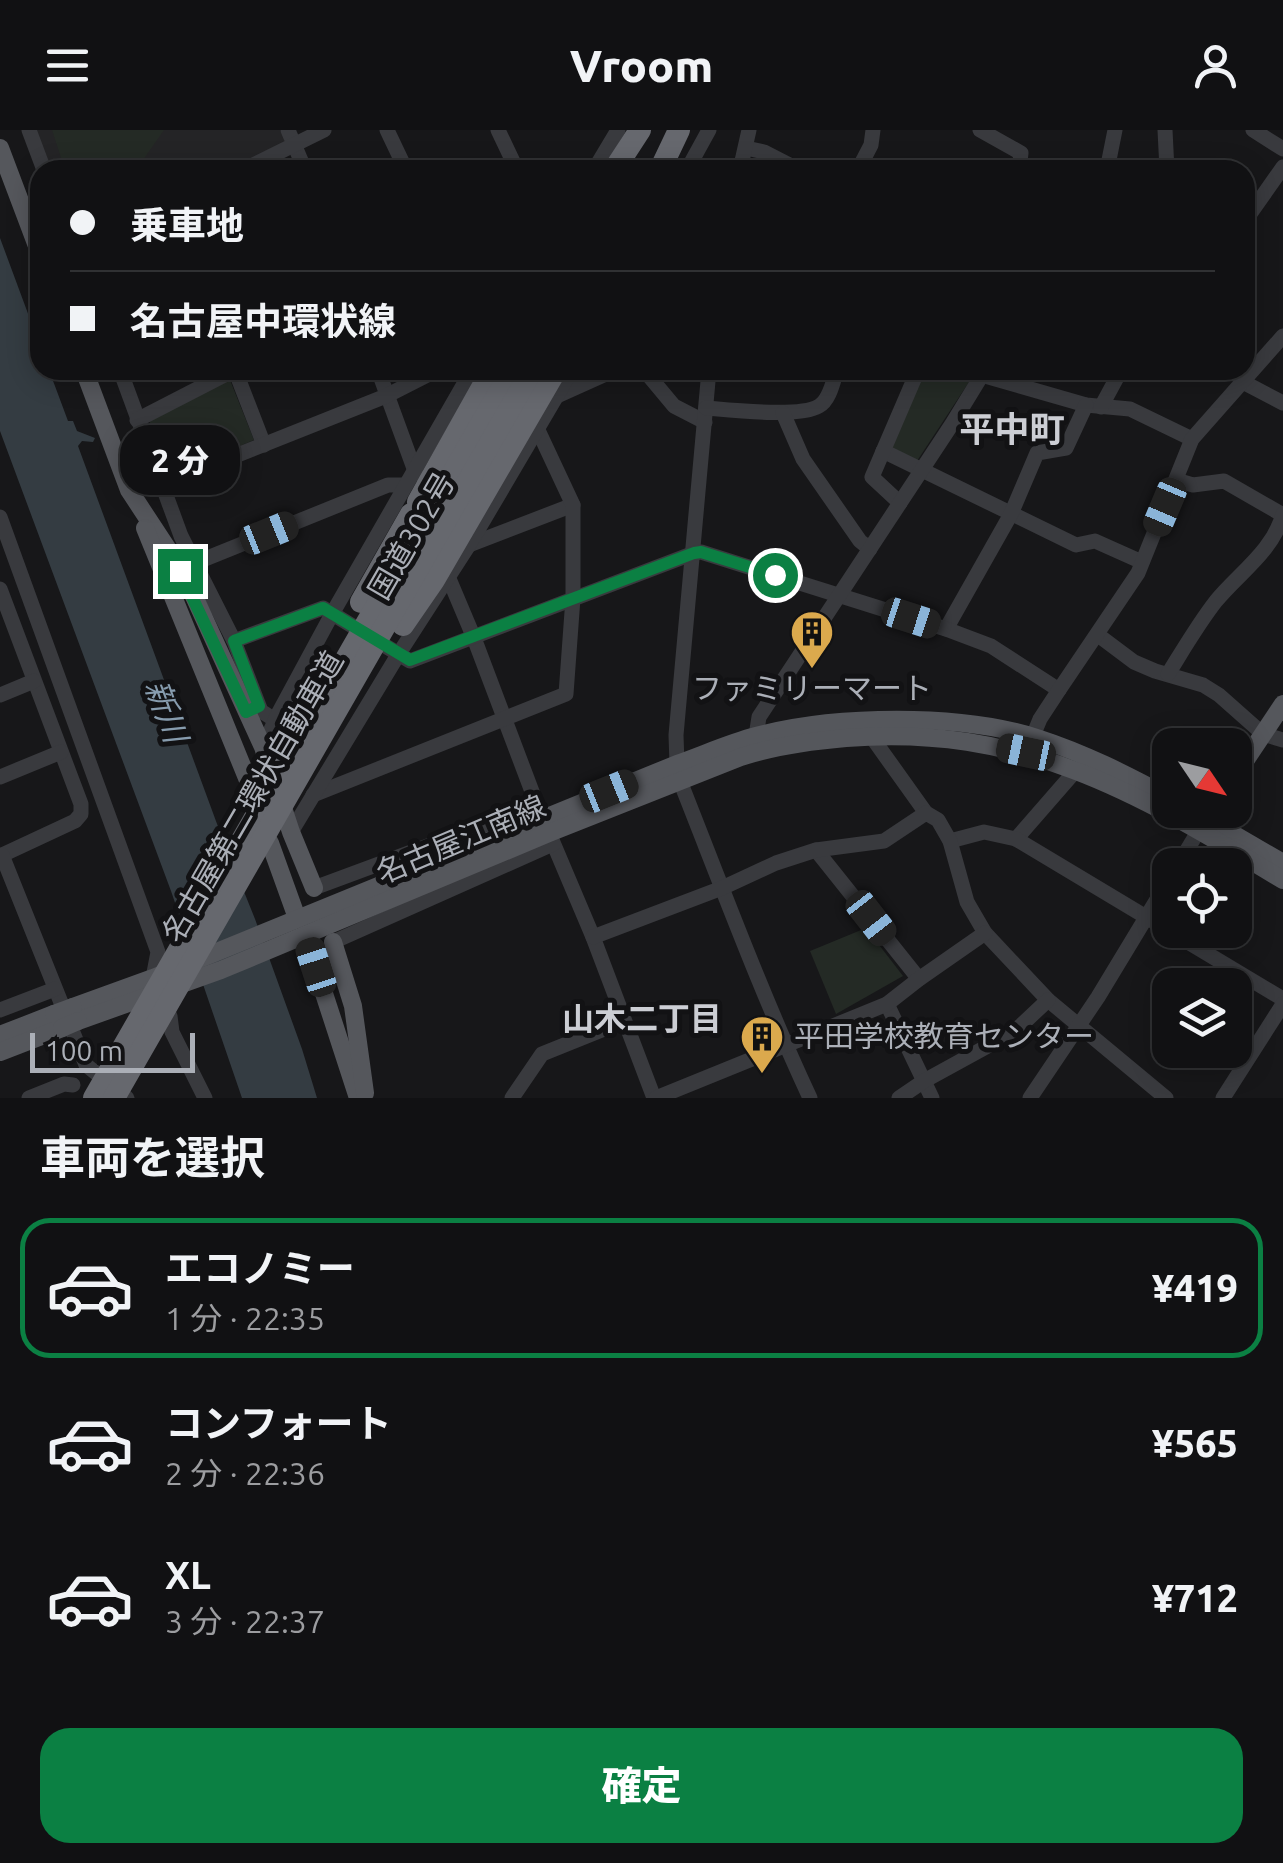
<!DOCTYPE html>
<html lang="ja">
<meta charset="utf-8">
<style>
:root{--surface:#111113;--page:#1e1f21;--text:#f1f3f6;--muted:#9c9da0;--line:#303133;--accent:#0b8043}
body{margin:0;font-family:Ubuntu,"Noto Sans JP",sans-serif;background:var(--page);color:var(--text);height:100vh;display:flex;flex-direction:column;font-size:38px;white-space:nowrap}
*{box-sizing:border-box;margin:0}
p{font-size:32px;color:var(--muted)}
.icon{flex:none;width:55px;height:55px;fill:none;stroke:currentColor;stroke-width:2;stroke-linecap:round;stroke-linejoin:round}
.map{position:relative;height:968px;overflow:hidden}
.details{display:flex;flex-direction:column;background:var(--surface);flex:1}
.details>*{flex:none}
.hud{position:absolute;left:30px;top:30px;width:1225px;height:220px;border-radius:30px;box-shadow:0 5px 25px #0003,0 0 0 2px var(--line);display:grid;align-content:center;height:220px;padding:0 40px;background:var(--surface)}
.needle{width:65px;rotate:125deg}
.fabs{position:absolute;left:1152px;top:598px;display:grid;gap:20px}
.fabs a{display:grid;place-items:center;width:100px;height:100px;border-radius:20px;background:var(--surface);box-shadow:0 5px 25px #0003,0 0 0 2px var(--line);font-size:50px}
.scale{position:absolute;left:30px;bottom:25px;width:165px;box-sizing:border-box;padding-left:10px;border:5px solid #abafb7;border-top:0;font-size:28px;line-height:35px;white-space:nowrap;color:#abafb7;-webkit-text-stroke:8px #121214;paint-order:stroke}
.end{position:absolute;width:45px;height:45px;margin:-22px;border:12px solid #0b8043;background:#fff;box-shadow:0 0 0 5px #fff}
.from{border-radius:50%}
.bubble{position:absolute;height:70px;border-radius:30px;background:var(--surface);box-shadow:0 5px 25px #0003,0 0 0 2px var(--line);font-size:32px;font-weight:800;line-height:70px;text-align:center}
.car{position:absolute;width:30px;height:60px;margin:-30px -15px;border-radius:12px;box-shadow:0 0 8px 2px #0007;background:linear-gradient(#222 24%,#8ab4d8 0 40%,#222 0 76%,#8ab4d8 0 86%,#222 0)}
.hud b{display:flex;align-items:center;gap:35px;height:95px;font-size:38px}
.hud b+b{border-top:2px solid var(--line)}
.hud i{width:25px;height:25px;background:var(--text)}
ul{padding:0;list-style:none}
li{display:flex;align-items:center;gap:30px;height:140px;margin:0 20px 15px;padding:0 20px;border:5px solid transparent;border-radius:30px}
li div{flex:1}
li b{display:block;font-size:38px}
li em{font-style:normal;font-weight:800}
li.active{border-color:var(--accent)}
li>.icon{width:90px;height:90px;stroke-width:1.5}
h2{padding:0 40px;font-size:45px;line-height:120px}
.primary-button{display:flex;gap:20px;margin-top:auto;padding:20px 40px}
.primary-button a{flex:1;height:115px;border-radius:30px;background:var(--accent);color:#fff;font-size:40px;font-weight:800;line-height:115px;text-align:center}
header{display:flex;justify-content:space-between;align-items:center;height:130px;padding:0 40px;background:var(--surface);font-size:45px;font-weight:800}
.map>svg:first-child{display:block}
</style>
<header><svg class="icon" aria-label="menu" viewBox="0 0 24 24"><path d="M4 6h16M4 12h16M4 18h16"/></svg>Vroom<svg class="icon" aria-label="person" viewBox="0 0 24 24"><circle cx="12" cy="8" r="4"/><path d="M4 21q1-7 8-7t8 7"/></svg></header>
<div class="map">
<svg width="1283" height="968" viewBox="0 0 1283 968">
<rect width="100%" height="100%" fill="#171719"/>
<path fill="#242426" d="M 36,0 L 280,0 L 285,9 L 284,15 L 234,40 L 51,40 Z"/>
<g fill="#242a25">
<path d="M 52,0 L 164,0 L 136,40 L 65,40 Z"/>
<path d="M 923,240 L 938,240 L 969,252 L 917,331 L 890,319 Z"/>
<path d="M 230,250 L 254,310 L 169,346 L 149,290 Z"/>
<path d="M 866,798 L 903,846 L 836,884 L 810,821 Z"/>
</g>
<path fill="#343c42" d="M 0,108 L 40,216 L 40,240 L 49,240 L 68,291 L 73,291 L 77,301 L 95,308 L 93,312 L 82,311 L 78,316 L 220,702 L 255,789 L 302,919 L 317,968 L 242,968 L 171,761 L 0,301 Z"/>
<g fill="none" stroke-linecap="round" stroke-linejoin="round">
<g stroke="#393a3e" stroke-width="15">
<path d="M 29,0 L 44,40"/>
<path d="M 288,0 L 305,40"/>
<path d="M 387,0 L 406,40"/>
<path d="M 498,0 L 517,40"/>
<path d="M 980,0 L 1021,23 L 1019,40"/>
<path d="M 1165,0 L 1167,40"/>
<path d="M 1253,0 L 1283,19"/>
<path d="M 746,18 L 764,22 L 799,40"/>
<path d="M 243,40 L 324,0"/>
<path d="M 594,40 L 618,0"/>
<path d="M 687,40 L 709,0"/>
<path d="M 740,40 L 749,0"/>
<path d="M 858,40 L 871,15 L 873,0"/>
<path d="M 1107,40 L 1115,0"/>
<path d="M 1245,91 L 1283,37"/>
<path d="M 120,240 L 181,406 L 234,511 L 261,581 L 275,590"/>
<path d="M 235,240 L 264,315"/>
<path d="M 378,240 L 416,344"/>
<path d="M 644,240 L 674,276 L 705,292"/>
<path d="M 709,240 L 676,605 L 677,634 L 680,651 C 722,757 762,865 810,968"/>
<path d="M 964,240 L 1086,275 L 1130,279 L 1192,309"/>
<path d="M 1233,240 L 1243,252 L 1283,273"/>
<path d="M 555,267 L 615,240"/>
<path d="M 1101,277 L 1121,240"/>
<path d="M 706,278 C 730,280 800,288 819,276 C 830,270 833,251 837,240"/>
<path d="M 783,283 L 803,329 L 860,411 L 870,419"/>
<path d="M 137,290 L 234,240"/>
<path d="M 883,321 L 1076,415 L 1095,411 L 1142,432"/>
<path d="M 1176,350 L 1193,355 L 1224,351 L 1283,385"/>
<path d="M 162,355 L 386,266 L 437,240"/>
<path d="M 900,373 L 872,347 L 918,240"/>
<path d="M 0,387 L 158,822 L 153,848"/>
<path d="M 469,415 L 573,375"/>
<path d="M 195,433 L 388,355 L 405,355"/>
<path d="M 447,444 L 474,508 L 542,688"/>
<path d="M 0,459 L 81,674 L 81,684 L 75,691 L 0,726"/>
<path d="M 946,499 L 1011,384 L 1037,323 L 1066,318 L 1086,275"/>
<path d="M 1098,505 L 1134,532 L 1155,541 L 1203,555 L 1219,565 L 1263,604 L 1283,610"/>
<path d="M 234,511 L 323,478 L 410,531 L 694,423 L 701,422 L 946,499 L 991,516 L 1059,560"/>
<path d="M 1168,544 C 1183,520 1198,494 1216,471 C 1239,443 1273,421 1283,384"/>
<path d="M 0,565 L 34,551"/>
<path d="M 756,606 L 759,587 L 952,294 L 985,240"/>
<path d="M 871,606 L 926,683"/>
<path d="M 1033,606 L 1040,589 L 1059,560 L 1138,443 L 1192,309 L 1283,206"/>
<path d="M 263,617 L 278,584 L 332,484 L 472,240"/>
<path d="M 0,647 L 61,622"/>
<path d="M 313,665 L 566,564 L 573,468 L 573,375 L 537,298"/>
<path d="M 291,702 L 398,525 L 469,415 L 572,240"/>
<path d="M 549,703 L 593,807 L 654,968"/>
<path d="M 1016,709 L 1077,639"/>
<path d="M 950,711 L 984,702 L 1016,709 L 1283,869"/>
<path d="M 816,720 L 919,849"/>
<path d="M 2,725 L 86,935 L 127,968"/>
<path d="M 1178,735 L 1199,700"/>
<path d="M 314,758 L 538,675"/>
<path d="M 593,807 L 722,758 L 776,733 L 816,720 L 884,711 L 926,683 L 938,690 L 950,711 L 967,772 L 985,803 L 1048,870 L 1166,968"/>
<path d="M 333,812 L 553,714"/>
<path d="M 887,874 L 932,968"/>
<path d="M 0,880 L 55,859"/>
<path d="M 170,886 L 172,902 L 205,968"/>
<path d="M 29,968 L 64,954 L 73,955"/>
<path d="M 512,968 L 542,924 L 624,891"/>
<path d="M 656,968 L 887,874 L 919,849 L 985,803"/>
<path d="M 899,968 L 924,951 L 1015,901 L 1048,870"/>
<path d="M 1030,968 L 1098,867 L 1170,748"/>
<path d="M 1223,968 L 1283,874"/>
</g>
<g stroke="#55575c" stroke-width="18">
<path d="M 0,18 L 40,124"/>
<path d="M 84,240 L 129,360 L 167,418 L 193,464 L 263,617 L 291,702 L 314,758"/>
<path d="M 145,398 L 256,670"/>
<path d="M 1235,646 L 1283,574"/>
<path d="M 1192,680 L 1283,733"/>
<path d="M 270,713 L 297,788"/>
<path d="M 305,805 L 358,968"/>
<path d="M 333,812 L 353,876 L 365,963"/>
<path d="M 73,877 L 153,848 L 677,634 C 703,625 729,613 756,606 C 835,585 959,583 1037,608 C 1084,623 1127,645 1170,668"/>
<path d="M 78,891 L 221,840 L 549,703 L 741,627 C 774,616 811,611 846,608 C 1024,594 1137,663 1283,750"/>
<path d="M 0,905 L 54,884"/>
<path d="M 0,922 L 62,898"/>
</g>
<g stroke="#66686e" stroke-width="22">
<path d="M 361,472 L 411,384"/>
<path d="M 403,495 L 434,450 L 556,240"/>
<path d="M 289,609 L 324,540"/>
</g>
<g stroke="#55575c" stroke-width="18">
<path d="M 54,884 L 73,877"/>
<path d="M 62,898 L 78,891"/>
</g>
<g stroke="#66686e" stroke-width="22">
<path d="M 614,40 L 640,0"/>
<path d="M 660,40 L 679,0"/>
<path d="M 418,372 L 492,240"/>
<path d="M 94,968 L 512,240"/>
<path d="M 114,968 L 532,240"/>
</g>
</g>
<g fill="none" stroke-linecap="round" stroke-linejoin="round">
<path stroke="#0b8043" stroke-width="12" d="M 180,441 L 246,582 L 259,576 L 234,511 L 323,478 L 410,530 L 694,423 L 701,422 L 775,445"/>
</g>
<defs>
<g id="building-pin" transform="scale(2.25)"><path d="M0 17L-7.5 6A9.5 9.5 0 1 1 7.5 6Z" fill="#dba94d" stroke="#121214"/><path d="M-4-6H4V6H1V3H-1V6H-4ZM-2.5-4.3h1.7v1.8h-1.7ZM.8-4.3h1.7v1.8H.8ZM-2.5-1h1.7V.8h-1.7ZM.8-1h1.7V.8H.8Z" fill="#111"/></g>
</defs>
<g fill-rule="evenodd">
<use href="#building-pin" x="812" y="502"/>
<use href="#building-pin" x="762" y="907"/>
</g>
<g text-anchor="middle" stroke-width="10" stroke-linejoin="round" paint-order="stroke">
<g font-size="30" fill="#abafb7" stroke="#121214">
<text transform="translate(412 406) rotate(-60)" y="10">国道302号</text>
<text transform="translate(253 667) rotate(-60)" y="10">名古屋第二環状自動車道</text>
<text transform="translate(461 710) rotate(-23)" y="10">名古屋江南線</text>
</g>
<g font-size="30" fill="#abafb7" stroke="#121214">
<text x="812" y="569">ファミリーマート</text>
<text x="794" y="917" text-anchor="start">平田学校教育センター</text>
</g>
<g font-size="32" font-style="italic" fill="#879cae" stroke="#121214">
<text transform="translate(166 581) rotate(70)" y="11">新川</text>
</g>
<g font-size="32" font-weight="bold" fill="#ccced4" stroke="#121214">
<text x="642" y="900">山木二丁目</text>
</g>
<g font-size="35" font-weight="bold" fill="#ccced4" stroke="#121214">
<text x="1012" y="312">平中町</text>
</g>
</g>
</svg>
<div class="fabs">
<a><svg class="needle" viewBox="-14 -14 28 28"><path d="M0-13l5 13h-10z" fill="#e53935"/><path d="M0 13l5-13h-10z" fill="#9c9da0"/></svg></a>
<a><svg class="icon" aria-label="locate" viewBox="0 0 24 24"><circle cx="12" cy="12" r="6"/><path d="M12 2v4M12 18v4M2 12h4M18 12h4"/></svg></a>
<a><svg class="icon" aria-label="layers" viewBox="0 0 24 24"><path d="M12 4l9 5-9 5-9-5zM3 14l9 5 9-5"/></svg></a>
</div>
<div class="scale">100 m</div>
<i class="end from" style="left:775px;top:445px"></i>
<i class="end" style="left:180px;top:441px"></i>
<div class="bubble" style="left:120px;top:295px;width:120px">2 分</div>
<i class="car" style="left:1165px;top:377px;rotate:203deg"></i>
<i class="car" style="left:269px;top:403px;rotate:68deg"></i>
<i class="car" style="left:911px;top:488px;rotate:108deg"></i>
<i class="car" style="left:1026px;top:622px;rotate:282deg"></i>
<i class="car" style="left:609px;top:661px;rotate:68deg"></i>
<i class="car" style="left:871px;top:788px;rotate:142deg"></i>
<i class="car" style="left:316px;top:837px;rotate:342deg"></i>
<div class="hud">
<b><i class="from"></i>乗車地</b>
<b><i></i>名古屋中環状線</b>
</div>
</div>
<section class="details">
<h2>車両を選択</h2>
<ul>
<li class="active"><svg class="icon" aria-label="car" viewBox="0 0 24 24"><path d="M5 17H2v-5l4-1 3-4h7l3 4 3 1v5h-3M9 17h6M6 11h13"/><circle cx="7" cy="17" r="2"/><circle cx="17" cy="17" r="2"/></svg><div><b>エコノミー</b><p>1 分 · 22:35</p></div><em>¥419</em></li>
<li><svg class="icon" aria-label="car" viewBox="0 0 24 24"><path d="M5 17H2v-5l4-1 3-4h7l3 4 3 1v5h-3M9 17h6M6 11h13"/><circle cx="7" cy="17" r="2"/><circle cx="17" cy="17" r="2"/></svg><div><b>コンフォート</b><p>2 分 · 22:36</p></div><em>¥565</em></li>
<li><svg class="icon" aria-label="car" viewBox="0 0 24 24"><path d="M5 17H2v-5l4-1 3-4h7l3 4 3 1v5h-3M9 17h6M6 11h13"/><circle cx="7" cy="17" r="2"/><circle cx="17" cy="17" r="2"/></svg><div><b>XL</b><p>3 分 · 22:37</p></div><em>¥712</em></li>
</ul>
<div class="primary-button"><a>確定</a></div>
</section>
